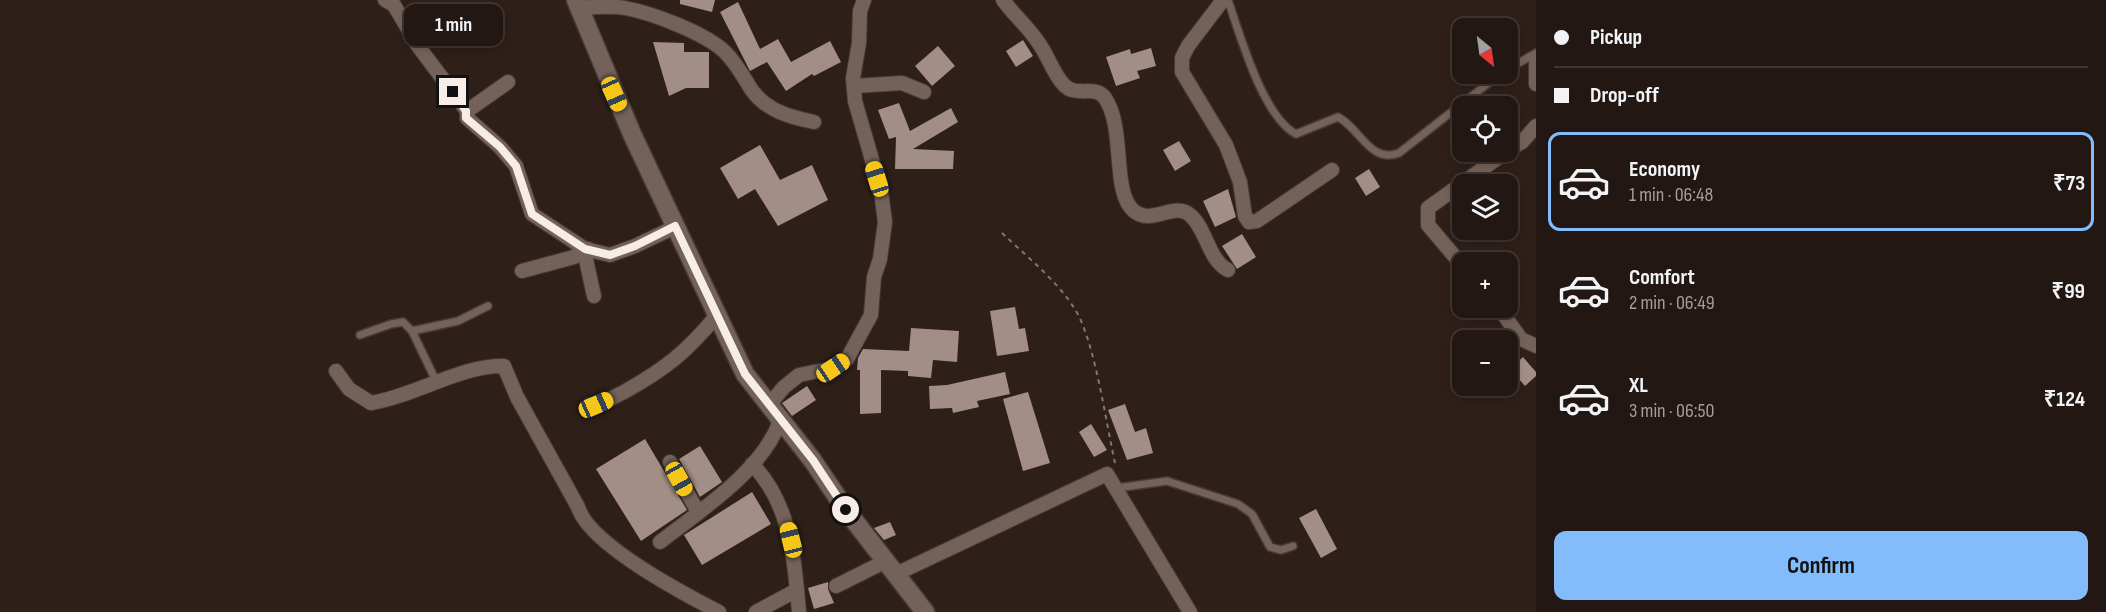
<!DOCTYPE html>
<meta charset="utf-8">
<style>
:root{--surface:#221713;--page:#2a201c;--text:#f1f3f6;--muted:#a29fa0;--line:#3f3633;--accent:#83bcfb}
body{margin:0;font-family:"Sofia Sans Condensed",sans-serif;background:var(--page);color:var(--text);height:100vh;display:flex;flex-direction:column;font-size:22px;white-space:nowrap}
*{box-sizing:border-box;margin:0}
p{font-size:20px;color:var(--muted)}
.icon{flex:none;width:33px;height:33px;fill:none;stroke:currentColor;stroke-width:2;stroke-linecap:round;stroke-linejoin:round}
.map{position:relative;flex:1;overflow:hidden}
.side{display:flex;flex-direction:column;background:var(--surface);width:570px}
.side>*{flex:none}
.guide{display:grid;align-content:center;height:132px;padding:0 18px;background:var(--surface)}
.needle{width:39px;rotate:151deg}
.fabs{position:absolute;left:1452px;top:18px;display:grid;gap:12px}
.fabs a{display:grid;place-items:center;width:66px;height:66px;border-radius:12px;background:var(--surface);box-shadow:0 3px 9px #0003,0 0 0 2px var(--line);font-size:30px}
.end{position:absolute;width:27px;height:27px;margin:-14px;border:8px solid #f7ede8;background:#111;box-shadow:0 0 0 3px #111}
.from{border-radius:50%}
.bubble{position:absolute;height:42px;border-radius:12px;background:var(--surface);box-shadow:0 3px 9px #0003,0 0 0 2px var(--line);font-size:20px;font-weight:700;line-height:42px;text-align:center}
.car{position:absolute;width:18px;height:36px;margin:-18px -9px;border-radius:8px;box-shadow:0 0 4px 2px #0007;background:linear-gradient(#f5c518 24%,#345 0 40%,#f5c518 0 76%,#345 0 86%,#f5c518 0)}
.guide b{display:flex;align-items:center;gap:21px;height:57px;font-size:22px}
.guide b+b{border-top:2px solid var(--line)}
.guide i{width:15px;height:15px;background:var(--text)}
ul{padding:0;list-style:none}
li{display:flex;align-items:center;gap:18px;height:99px;margin:0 12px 9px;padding:0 6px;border:3px solid transparent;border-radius:12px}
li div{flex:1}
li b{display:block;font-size:22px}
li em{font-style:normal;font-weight:700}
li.on{border-color:var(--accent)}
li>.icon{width:54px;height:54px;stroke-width:1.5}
.primary-button{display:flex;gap:12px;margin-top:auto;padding:12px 18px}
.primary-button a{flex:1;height:69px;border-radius:12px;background:var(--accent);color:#111;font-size:24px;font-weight:700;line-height:69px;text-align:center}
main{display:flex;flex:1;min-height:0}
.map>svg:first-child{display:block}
</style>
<main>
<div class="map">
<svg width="1536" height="612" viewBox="0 0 1536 612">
<rect width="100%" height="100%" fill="#2e1f19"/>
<g fill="#a28e86">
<path d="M 680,0 L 715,0 L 712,12 L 680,4 Z"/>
<path d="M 738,2 L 760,49 L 778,39 L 791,62 L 830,41 L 841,62 L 814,76 L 812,74 L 786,91 L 767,62 L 750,71 L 720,12 Z"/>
<path d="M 1023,40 L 1033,56 L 1016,67 L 1006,51 Z"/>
<path d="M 653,42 L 684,43 L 684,52 L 709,52 L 709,88 L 686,88 L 669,96 Z"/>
<path d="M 938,46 L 955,66 L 932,86 L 915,66 Z"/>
<path d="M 1151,48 L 1156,66 L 1137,71 L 1140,78 L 1116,86 L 1106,57 L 1130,49 L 1131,54 Z"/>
<path d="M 899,103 L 910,131 L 951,108 L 958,122 L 913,149 L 954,151 L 953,169 L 895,169 L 896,137 L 889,139 L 878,110 Z"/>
<path d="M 1179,141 L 1191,161 L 1175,171 L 1163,150 Z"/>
<path d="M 760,145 L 780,180 L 812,165 L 828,200 L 778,226 L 755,189 L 738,199 L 720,168 Z"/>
<path d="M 1369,169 L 1380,187 L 1366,196 L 1355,178 Z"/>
<path d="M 1228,189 L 1236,217 L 1215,227 L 1203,201 Z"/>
<path d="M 1242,234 L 1256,257 L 1237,269 L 1222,246 Z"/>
<path d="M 1015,307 L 1019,329 L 1025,328 L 1029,351 L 997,356 L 990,311 Z"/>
<path d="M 911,328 L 959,331 L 957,362 L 933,360 L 931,378 L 908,376 L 908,371 L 881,370 L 881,413 L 860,414 L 860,370 L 857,370 L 858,358 L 863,349 L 909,351 Z"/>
<path d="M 1523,357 L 1536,372 L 1536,376 L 1525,386 L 1510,369 Z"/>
<path d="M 1005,372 L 1010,394 L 977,401 L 979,407 L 953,413 L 952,408 L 930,409 L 929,386 L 947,385 Z"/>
<path d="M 807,386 L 816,400 L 792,416 L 782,403 Z"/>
<path d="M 1028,392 L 1050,463 L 1023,471 L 1003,399 Z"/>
<path d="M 1125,404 L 1135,432 L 1146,428 L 1153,453 L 1127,460 L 1108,410 Z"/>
<path d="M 1091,424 L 1107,450 L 1094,457 L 1079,432 Z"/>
<path d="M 645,439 L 687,510 L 641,541 L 596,469 Z"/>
<path d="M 700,446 L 722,482 L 700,497 L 679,459 Z"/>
<path d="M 752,492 L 771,524 L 702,565 L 684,535 Z"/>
<path d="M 1316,509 L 1337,549 L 1321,558 L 1299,518 Z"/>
<path d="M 890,522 L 896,535 L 884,540 L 874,528 Z"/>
<path d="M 828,582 L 828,589 L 834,603 L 814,609 L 808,588 Z"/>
</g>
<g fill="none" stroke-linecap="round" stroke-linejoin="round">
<g stroke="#483b36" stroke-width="10">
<g id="lane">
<path d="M 1228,0 C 1240,35 1263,117 1296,134 L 1338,117 C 1360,128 1370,164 1399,153 L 1500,74"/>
<path d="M 1508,69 L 1536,53"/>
<path d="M 412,331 L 458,321 L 488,306"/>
<path d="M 360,335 L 391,324 L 403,322 L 412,331 L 437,383"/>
<path d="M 1117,488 L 1167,481 L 1238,504 L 1252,514 L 1270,547 L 1281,550 L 1293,546"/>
</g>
</g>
<g stroke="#483b36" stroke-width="16">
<g id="street">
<path d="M 385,0 L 394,5 L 418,46 L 467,111"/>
<path d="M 1003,0 C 1014,15 1028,27 1038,42 C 1048,55 1053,74 1064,85 C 1076,98 1095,84 1105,98 C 1126,129 1111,192 1134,211 C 1152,226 1174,201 1190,215 C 1207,229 1208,260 1228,270"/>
<path d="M 1223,0 L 1188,46 L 1182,58 L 1182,72 L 1226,145 L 1240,182 L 1245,216 L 1249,222 L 1257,221 L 1332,170"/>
<path d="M 579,7 C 594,8 610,5 625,8 C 652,13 705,33 725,52 C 736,63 743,76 751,89 C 766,111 790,117 814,122"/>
<path d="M 1536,63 L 1536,84"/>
<path d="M 508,82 L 467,111 L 467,118 L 500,147 L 516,166 L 532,214 L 585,249 L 610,255 L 635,246 L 675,227"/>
<path d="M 854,86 L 902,83 L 924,92"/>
<path d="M 1508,150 L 1522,142 L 1536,126"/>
<path d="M 588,249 L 585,255 L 594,296"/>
<path d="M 1462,265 L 1428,225 L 1428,208 L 1506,152"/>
<path d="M 522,271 L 574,257 L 585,249"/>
<path d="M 1499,308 L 1521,339 L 1536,346"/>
<path d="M 336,371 L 349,389 L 371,403 C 415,396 461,365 504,366 L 517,397 L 578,507 C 589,544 684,594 719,612"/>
<path d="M 589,405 C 601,406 613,397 624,392 C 665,369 687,352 717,315"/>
<path d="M 768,406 L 784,387 L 799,375 L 833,368 L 847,359 L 871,315 L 874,277 L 880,259 L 885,222 L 881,191 L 855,101 L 853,78 L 859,43 L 860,11 L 864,0"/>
<path d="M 670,462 L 698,512"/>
<path d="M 752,464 C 791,504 794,558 799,612"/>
<path d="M 660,542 C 701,510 762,471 780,421"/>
<path d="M 896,574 L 1107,474 L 1190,612"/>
<path d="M 836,586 L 886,561"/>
<path d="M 756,612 L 797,590"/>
</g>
</g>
<g stroke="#483b36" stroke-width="21">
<path id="secondary" d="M 576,0 L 632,134 L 745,374 L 813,461 L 846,510 L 925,612"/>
</g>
<path stroke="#837671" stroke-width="2" stroke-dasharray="4.5 4.5" stroke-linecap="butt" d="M 1002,233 C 1027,257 1058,281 1076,311 C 1095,343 1106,423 1115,463"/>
<use href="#lane" stroke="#74625a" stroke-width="7"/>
<use href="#street" stroke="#74625a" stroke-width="14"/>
<use href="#secondary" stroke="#74625a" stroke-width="18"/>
</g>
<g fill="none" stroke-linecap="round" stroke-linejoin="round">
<path stroke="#f7ede8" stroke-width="8" d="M 453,92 L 466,111 L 466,118 L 500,147 L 516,166 L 532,214 L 585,249 L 610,255 L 635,246 L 675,226 L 745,374 L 813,460 L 846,510"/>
</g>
</svg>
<div class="fabs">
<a><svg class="needle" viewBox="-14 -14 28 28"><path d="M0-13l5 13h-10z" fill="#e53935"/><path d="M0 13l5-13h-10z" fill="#a29fa0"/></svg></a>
<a><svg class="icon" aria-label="locate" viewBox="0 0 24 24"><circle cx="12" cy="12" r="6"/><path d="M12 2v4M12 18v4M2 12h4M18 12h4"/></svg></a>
<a><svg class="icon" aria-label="layers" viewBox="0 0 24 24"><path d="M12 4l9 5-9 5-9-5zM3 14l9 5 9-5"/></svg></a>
<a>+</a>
<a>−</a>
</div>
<i class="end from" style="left:846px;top:510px"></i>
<i class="end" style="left:453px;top:92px"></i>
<div class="bubble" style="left:404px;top:4px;width:99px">1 min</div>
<i class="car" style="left:614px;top:94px;rotate:156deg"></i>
<i class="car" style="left:877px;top:179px;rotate:343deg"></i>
<i class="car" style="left:833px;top:368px;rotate:56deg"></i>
<i class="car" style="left:596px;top:405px;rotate:66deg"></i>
<i class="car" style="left:679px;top:479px;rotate:151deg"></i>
<i class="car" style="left:791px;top:540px;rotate:346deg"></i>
</div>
<section class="side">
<div class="guide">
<b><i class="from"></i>Pickup</b>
<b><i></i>Drop-off</b>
</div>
<ul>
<li class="on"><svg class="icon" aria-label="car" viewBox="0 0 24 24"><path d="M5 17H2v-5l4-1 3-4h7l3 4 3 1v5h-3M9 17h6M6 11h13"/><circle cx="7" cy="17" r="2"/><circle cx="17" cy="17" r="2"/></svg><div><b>Economy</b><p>1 min · 06:48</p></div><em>₹73</em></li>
<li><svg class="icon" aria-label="car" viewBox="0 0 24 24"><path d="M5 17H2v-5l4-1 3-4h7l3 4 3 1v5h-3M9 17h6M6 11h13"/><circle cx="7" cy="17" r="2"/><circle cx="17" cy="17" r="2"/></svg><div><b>Comfort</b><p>2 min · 06:49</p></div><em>₹99</em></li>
<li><svg class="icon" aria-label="car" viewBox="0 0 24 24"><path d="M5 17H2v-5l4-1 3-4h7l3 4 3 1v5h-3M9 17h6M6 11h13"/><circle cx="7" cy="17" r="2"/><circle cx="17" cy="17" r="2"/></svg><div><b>XL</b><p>3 min · 06:50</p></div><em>₹124</em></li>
</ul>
<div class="primary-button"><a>Confirm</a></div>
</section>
</main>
